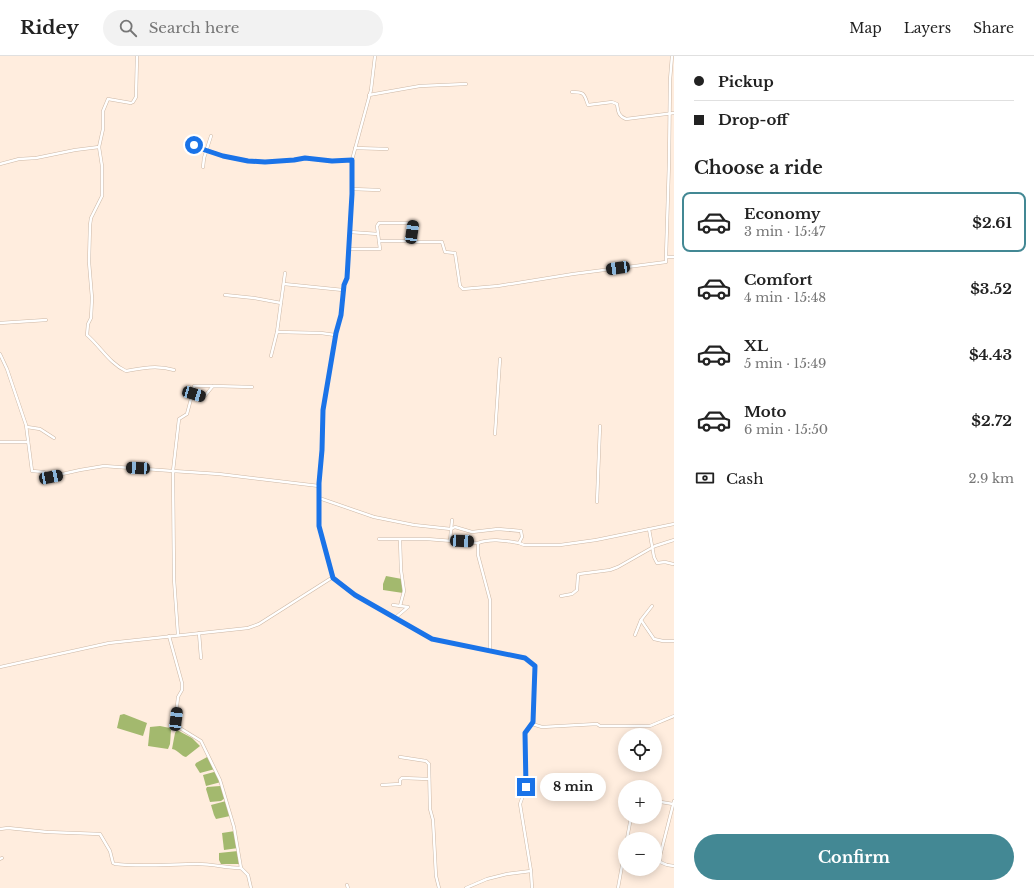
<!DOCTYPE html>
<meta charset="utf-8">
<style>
:root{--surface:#fff;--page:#f2f2f2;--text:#222;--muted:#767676;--line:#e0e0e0;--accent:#438894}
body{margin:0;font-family:"Libre Baskerville",serif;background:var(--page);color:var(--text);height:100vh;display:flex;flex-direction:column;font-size:15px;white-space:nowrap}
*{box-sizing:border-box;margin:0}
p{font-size:13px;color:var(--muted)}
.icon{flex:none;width:22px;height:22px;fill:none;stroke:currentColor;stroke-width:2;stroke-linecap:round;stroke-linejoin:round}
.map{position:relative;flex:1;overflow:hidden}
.drawer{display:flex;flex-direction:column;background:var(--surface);width:360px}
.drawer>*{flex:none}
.top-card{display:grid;align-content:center;height:88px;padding:0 20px;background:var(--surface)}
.tools{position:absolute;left:618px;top:672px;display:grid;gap:8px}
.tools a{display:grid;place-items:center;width:44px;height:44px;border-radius:50%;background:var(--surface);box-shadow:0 2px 10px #0003;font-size:20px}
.end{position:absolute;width:18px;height:18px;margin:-9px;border:5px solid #1a73e8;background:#fff;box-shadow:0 0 0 2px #fff}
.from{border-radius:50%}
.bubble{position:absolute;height:28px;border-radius:14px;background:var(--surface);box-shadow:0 2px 10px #0003;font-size:13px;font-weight:700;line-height:28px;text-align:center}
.car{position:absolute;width:12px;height:24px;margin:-12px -6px;border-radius:5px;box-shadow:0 0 3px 1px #0007;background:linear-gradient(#222 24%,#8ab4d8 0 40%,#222 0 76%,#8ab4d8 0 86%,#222 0)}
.top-card b{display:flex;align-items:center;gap:14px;height:38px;font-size:15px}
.top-card b+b{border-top:1px solid var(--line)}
.top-card i{width:10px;height:10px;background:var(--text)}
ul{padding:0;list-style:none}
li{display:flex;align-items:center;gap:12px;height:60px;margin:0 8px 6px;padding:0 12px;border:2px solid transparent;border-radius:8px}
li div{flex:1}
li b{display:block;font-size:15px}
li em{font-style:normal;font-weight:700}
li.active{border-color:var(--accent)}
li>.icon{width:36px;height:36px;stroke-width:1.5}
h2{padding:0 20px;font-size:18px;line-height:48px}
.pay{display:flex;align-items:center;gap:10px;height:44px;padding:0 20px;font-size:15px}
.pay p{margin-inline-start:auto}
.button{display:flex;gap:8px;margin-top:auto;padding:8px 20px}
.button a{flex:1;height:46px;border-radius:24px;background:var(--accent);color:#fff;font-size:16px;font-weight:700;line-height:46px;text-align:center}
header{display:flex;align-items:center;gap:24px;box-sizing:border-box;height:56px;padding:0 20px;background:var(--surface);border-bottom:1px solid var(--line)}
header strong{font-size:19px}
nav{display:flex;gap:22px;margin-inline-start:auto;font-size:14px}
.search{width:280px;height:36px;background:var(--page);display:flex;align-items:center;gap:10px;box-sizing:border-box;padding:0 14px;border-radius:22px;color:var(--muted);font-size:15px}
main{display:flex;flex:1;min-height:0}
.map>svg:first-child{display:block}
</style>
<header>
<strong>Ridey</strong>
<div class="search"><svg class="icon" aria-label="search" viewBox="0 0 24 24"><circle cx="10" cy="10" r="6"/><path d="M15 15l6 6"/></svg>Search here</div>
<nav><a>Map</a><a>Layers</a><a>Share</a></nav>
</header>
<main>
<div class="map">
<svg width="674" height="832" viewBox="0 0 674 832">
<rect width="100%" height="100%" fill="#ffedde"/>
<g fill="#a3b96e">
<path d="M 386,520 L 402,523 L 403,537 L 383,534 L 383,528 Z"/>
<path d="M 124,658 L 147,667 L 143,680 L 117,672 L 120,659 Z"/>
<path d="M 160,670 L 170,672 L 171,674 L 170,688 L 168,693 L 148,690 L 150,671 Z"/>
<path d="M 177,674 L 192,682 L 200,690 L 186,701 C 181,700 178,694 172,693 L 175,677 Z"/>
<path d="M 209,700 L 215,713 L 200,717 L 195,709 L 196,707 Z"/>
<path d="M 214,716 L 217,717 L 221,726 L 206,730 L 203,719 Z"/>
<path d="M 220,730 L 223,730 L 225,742 L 221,745 L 210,746 L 206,733 L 207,731 Z"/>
<path d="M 226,745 L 228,747 L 230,760 L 216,763 L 214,759 L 211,749 Z"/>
<path d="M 235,775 L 238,792 L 224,794 L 222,777 Z"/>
<path d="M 238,795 L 241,808 L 221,808 L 219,804 L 219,797 Z"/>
</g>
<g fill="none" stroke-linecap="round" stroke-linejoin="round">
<g stroke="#cdb8a6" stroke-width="3.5">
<g id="minor">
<path d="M 375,0 L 371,34 L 352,104 L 352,138 L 347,222 L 344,229 L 341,259 L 336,277 L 323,354 L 322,394 L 319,427 L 319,470 L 333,521 L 355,539 L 432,583 L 525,602 L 535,610 L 533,666 L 525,677 L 526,731 L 520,748 L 531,815 L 532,832"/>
<path d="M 572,36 C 585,36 584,38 588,49 L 612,46 L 617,48 C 618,55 618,60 626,63 L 674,57"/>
<path d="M 369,39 L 420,30 L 466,28"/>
<path d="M 194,89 L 203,93 L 223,100 L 248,105 L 265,106 L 294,104 L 305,102 L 332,105 L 352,104"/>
<path d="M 99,91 L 102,110 L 102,140 L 91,162 L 90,169 L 89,206 L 92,242 L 91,262 L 88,268 L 87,279 C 100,290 110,308 126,315 C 141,312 158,309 174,314"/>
<path d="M 355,92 L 387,93"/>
<path d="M 0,108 L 19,103 L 36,102 L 75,94 L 99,91 L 103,73 L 103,55 L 108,43 L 131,47 L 133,46 L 136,41 L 137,0"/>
<path d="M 203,111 L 204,102 L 211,80"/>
<path d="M 352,133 L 379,134"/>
<path d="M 350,176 L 378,178"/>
<path d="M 379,185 L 411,185"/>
<path d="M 349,193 L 380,193 L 377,170 L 379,167 L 412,167 L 411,186 L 442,186 L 445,196 L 455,197 L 460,230 L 463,233 L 498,230 L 573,218 L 666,206 L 666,201 L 674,201"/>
<path d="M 666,201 L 669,106 L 670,24 L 672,0"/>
<path d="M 284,228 L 343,234"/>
<path d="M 225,239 L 254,242 L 281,247"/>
<path d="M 0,267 L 46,264"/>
<path d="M 277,276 L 321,277 L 335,279"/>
<path d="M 0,298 L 7,313 L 26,369 L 32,415 L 44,416 L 49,421 L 80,414 L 104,410 L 173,415 L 179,363 L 187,358 L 192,339 L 204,341 L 213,330 L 252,331"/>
<path d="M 271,300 L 277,276 L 285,217"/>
<path d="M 192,338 L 194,330 L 212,330"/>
<path d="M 27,371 L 40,373 L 54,382"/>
<path d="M 495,378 L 500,303"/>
<path d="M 0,386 L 28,386"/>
<path d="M 319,442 L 374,461 L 414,469 L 451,473 L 455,471 L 472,476 L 498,473 L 521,475 L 522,481 L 519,487 L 524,489 L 560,489 L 596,484 L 674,468"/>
<path d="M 597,446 L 600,370"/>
<path d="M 649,473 L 654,501 L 657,507 L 665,506 L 673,508"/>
<path d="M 379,483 L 427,483 L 478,487 C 491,482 506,485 519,487"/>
<path d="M 450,485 L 452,464"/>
<path d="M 478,487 L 478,499 L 490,544 L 490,595"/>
<path d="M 561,540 L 572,538 L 577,534 L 578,519 L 579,518 L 610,514 L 618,511 L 655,490 L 674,484"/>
<path d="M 393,549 L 408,551 L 395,562"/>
<path d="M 400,550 L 404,535 L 401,514 L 400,484"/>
<path d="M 641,564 L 654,583 L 663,585 L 674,585"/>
<path d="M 199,577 L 201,602"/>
<path d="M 178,579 L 174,523 L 173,415 L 219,418 L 319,430"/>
<path d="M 635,579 L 641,564 L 652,550"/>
<path d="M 169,580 L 182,627 L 182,634 L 178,641 L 175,669 L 201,685 L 220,724 L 234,771 L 241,812 L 248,819 L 251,832"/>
<path d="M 0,611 L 109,587 L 248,572 L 259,568 L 333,521"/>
<path d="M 532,668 L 542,671 L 597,668 L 600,670 L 650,670 L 674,660"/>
<path d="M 400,701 L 426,705 L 429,708 L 430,753 L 433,764 L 436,820 L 439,832"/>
<path d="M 382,729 L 400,728 L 400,724 L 402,722 L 429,723"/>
<path d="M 655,745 L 673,748"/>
<path d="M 674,745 L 660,800 L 660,806 L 667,809 L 674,810"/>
<path d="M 0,773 L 8,772 L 47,776 L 100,778 L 110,795 L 113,807 L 115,808 C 143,811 170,808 198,808 C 213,808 226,812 241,812"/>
<path d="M 627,783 L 631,761"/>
<path d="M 0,803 L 2,802"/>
<path d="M 347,829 L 348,832"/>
<path d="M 466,832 L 487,823 L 507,818 L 531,815"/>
<path d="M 618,832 L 625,793"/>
</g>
</g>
<use href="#minor" stroke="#fff" stroke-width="2.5"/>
</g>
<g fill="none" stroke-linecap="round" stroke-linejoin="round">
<path stroke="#1a73e8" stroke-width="5" d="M 194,89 L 202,93 L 223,100 L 248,105 L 265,106 L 294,104 L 305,102 L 332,105 L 352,104 L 352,138 L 347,222 L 344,229 L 341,259 L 336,277 L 323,354 L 322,394 L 319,427 L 319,470 L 333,522 L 355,539 L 432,583 L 525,602 L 535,610 L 533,666 L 525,677 L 526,731"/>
</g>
</svg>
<div class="tools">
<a><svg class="icon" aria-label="locate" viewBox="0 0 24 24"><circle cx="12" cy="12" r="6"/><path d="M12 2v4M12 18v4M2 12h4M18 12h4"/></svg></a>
<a>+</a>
<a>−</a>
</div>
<i class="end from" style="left:194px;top:89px"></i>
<i class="end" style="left:526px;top:731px"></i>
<div class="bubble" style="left:540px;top:717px;width:66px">8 min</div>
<i class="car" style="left:412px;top:176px;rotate:8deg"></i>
<i class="car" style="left:618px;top:212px;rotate:262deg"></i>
<i class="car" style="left:194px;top:338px;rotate:106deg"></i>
<i class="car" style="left:138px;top:412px;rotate:273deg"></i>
<i class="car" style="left:51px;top:421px;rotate:79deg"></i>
<i class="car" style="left:462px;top:485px;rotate:93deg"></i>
<i class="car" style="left:176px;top:663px;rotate:7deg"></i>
</div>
<section class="drawer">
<div class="top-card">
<b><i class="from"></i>Pickup</b>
<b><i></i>Drop-off</b>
</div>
<h2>Choose a ride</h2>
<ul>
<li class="active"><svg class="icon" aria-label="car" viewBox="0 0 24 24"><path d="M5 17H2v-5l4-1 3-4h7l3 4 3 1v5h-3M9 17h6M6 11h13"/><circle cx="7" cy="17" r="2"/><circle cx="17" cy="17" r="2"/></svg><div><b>Economy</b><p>3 min · 15:47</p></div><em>$2.61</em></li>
<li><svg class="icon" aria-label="car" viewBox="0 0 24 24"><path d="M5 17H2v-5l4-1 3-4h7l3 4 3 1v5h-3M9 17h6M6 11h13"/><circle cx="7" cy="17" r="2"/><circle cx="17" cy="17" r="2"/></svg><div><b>Comfort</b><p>4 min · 15:48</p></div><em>$3.52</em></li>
<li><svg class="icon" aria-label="car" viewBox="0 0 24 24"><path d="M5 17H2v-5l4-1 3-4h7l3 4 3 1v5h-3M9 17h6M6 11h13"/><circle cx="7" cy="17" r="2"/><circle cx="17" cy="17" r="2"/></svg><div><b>XL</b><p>5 min · 15:49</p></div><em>$4.43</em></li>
<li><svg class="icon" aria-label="car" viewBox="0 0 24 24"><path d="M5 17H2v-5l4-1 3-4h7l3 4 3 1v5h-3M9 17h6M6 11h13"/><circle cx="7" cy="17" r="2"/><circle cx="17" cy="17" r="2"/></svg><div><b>Moto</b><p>6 min · 15:50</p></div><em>$2.72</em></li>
</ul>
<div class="pay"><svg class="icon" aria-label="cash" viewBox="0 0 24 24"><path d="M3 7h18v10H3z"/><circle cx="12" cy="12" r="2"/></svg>Cash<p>2.9 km</p></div>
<div class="button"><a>Confirm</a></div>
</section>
</main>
